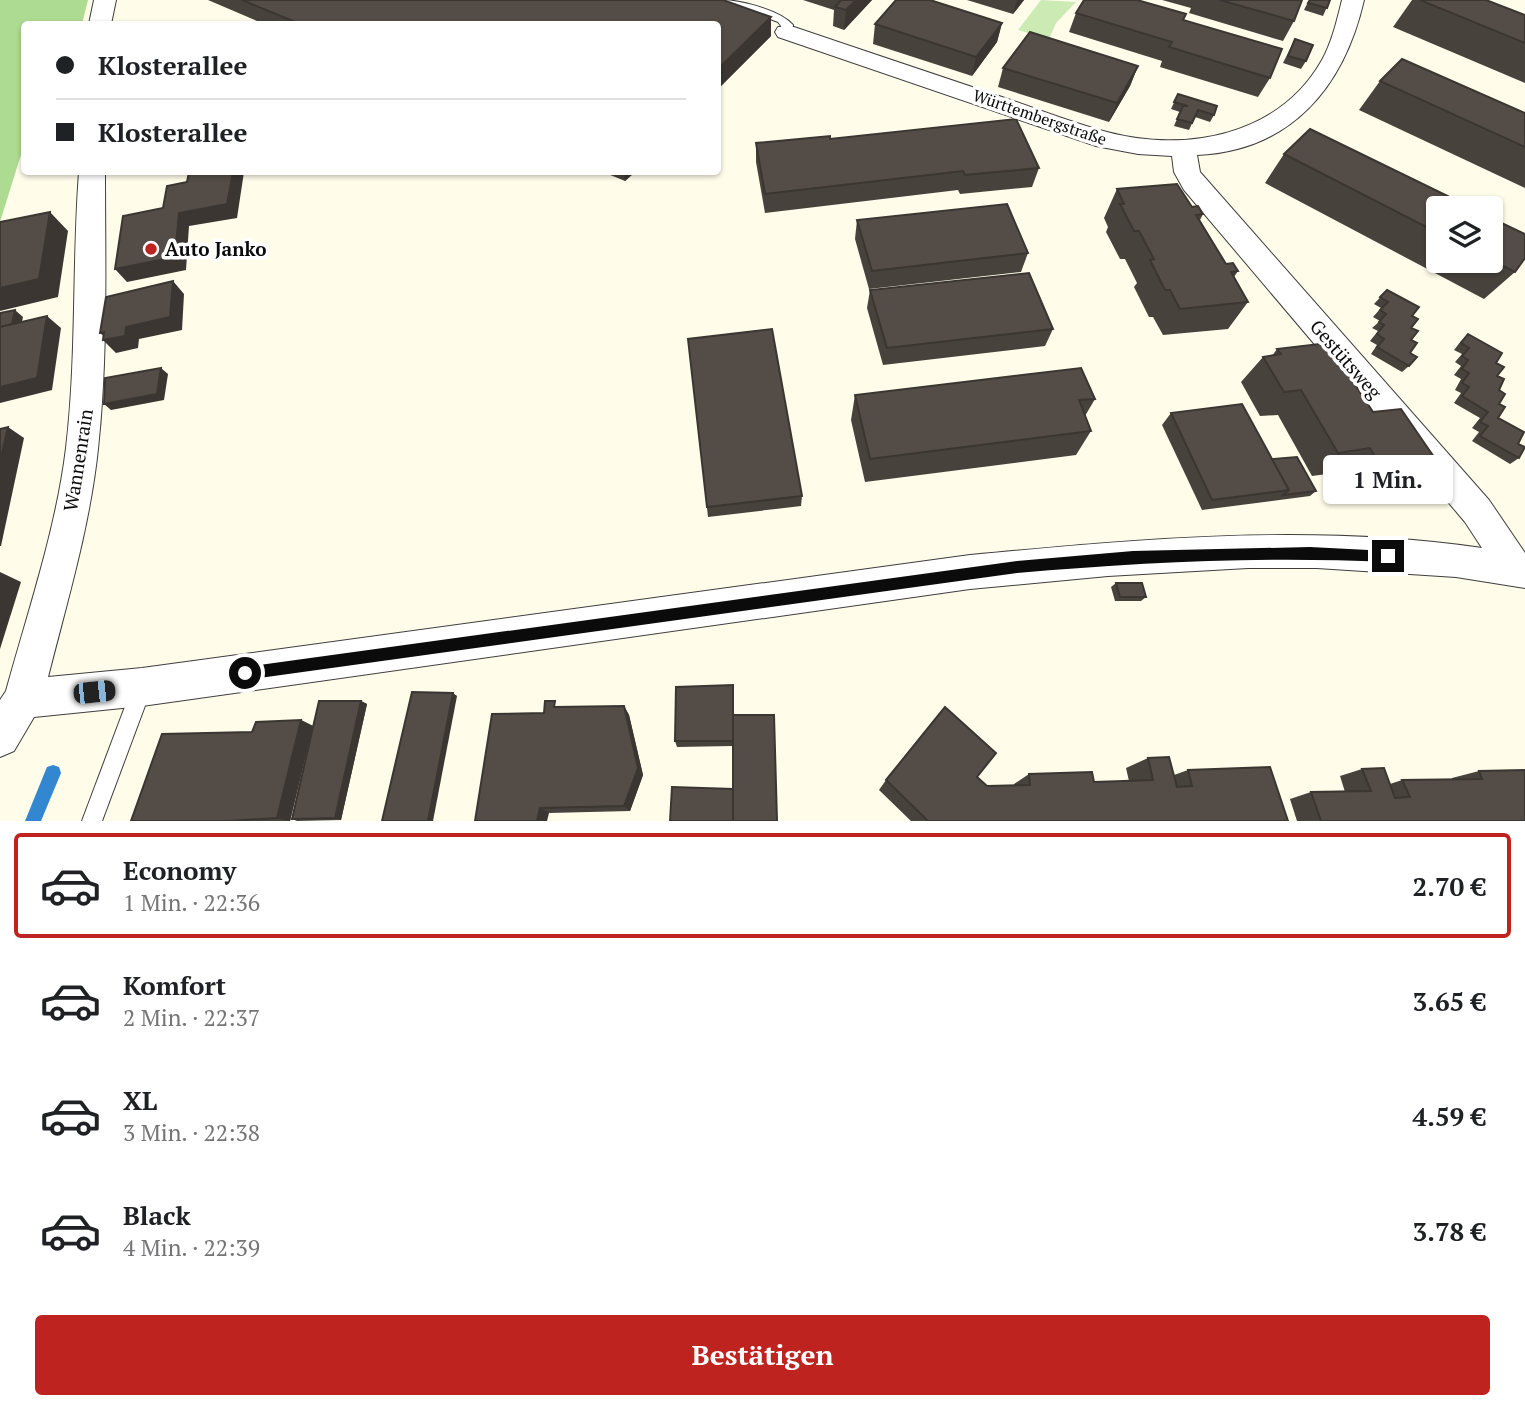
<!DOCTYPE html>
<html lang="de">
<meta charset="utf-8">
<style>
:root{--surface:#fff;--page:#f6f6f6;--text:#202124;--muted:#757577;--line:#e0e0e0;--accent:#be2320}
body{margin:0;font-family:"PT Serif",serif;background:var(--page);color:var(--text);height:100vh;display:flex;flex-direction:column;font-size:26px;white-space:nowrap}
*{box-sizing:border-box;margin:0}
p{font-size:23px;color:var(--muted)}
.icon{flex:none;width:38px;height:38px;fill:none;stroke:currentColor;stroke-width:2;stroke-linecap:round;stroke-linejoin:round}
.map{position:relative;height:821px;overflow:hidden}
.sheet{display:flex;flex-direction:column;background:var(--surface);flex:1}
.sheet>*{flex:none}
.guide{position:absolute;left:21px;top:21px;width:700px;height:154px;border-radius:7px;box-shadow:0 2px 5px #0004;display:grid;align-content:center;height:154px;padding:0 35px;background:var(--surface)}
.controls{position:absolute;left:1426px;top:196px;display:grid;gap:14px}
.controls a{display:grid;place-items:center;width:77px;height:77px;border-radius:7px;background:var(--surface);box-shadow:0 2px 5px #0004;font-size:35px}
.end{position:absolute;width:32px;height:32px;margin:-16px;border:9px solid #0b0b0b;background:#fff;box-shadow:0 0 0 4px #fff}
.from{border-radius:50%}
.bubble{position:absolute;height:49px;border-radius:7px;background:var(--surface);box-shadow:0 2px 5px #0004;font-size:23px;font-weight:800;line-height:49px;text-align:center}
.car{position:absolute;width:21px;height:42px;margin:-21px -10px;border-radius:9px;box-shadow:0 0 5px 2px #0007;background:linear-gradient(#222 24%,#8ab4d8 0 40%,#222 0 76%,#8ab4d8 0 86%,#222 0)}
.guide b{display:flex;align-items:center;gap:24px;height:66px;font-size:26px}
.guide b+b{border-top:2px solid var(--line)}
.guide i{width:18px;height:18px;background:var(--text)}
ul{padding:12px 0 0;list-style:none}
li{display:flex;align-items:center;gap:21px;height:105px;margin:0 14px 10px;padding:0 21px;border:4px solid transparent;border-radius:7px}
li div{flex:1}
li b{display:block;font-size:26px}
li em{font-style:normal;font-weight:800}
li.active{border-color:var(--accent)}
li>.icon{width:63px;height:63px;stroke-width:1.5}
.cta{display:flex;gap:14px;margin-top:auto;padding:14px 35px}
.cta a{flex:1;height:80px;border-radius:7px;background:var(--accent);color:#fff;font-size:28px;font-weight:800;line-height:80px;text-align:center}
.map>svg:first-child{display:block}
</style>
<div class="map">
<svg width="1525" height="821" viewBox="0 0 1525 821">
<rect width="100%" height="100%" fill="#fffcea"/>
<path fill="#cceab3" d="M 1041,0 L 1076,2 L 1056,23 L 1049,39 L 1018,30 Z"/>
<path fill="#aedb92" d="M 0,0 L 88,0 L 82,24 L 24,24 L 24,145 L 0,222 Z"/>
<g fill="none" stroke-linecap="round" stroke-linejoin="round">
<path fill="#3287d0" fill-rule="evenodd" d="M 53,765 L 59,767 L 61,773 L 41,821 L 25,821 L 47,767 Z"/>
<g stroke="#3e3e3e" stroke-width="2">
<g id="service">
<path d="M 721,0 C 740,0 780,10 793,25 L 792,32 L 782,34 L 781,26 L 778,22 Z"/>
<path d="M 142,677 L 149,680 L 152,687 L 102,821 L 82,821 L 135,680 Z"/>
</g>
</g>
<g stroke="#3e3e3e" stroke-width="2">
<g id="minor">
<path d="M 94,0 L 116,0 L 111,24 L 89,24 Z"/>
<path d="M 1342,0 L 1364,0 C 1344,87 1291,151 1197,155 L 1200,172 L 1489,500 L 1525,553 L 1525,588 L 1456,577 L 1317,568 L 1248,568 L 1108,576 L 970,589 L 142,706 L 34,717 L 14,751 L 0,757 L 0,700 L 6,691 C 28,611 56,530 66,448 C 77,356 72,263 79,172 L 105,172 C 105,264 108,357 98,449 C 90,526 67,602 48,677 L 142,668 L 970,555 C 1139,539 1312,523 1482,548 L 1465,522 L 1184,190 L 1174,172 L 1172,156 L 1138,154 L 1096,146 L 778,37 L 775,32 L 778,27 L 794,27 C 861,50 928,72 996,95 C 1033,107 1069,122 1107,132 C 1186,153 1279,136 1322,60 C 1332,42 1337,20 1342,0 Z"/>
</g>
</g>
<use href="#service" fill="#fff" fill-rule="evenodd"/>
<use href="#minor" fill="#fff" fill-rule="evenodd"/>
</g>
<g fill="#48423d">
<path d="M 208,0 L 723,0 L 771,36 L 718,89 L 718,24 L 264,24 Z"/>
<path d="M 803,0 L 872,0 L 844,30 L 833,26 L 834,10 Z"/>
<path d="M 967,0 L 1024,0 L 1013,14 Z"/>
<path d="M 1162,0 L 1302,0 L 1294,21 L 1283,41 L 1189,13 L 1191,8 Z"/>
<path d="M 1309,0 L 1330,0 L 1323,16 L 1304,10 Z"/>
<path d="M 1412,0 L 1486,0 L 1525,15 L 1525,83 L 1393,27 Z"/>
<path d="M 1076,13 L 1184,20 L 1270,78 L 1258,97 L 1160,67 L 1162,61 L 1069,32 Z"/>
<path d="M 1002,23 L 997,42 L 972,76 L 873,44 L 875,24 Z"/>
<path d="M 1295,39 L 1306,61 L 1301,69 L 1283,63 Z"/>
<path d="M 1138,66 L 1130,86 L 1109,122 L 998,87 L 1003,68 Z"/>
<path d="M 1380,81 L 1525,113 L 1525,188 L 1359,110 Z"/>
<path d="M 1178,94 L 1214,115 L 1210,122 L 1195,117 L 1189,130 L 1174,126 L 1180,112 L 1171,109 Z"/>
<path d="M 830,139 L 1039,168 L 1032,187 L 960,194 L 958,190 L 765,213 L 756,162 L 756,143 Z"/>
<path d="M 1284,154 L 1438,208 L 1438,261 L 1491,261 L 1491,218 L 1515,272 L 1484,299 L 1265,183 Z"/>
<path d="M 603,172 L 635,172 L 625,181 Z"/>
<path d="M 1117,189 L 1192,207 L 1203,214 L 1200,220 L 1226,264 L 1238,271 L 1234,277 L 1248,302 L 1228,329 L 1163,335 L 1153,317 L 1149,317 L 1134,287 L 1137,283 L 1125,259 L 1120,259 L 1106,232 L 1108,227 L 1104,218 Z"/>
<path d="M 857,220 L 1028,253 L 1021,272 L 869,289 L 855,239 Z"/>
<path d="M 870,290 L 1053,329 L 1045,346 L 883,365 L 867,308 Z"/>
<path d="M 1387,290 L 1412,316 L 1409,366 L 1402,372 L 1371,354 L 1377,345 L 1370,341 L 1378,331 L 1372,328 L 1380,321 L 1373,317 L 1381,308 L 1374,304 Z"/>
<path d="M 1468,334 L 1496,363 L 1499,390 L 1498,418 L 1518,444 L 1519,458 L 1510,464 L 1472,441 L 1479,432 L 1472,428 L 1480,418 L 1454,403 L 1461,393 L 1455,390 L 1461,379 L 1454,375 L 1461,366 L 1455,362 L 1462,354 L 1454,350 L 1461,341 Z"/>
<path d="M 688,339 L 802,496 L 801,506 L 708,517 Z"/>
<path d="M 1277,349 L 1373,412 L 1436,460 L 1404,483 L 1352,489 L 1342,472 L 1312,476 L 1278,415 L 1260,416 L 1241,382 L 1263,357 L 1272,356 Z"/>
<path d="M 855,395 L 1095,399 L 1085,416 L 1091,431 L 1076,455 L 865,482 L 851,420 Z"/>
<path d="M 1171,413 L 1272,459 L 1316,491 L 1310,496 L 1202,510 L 1162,425 Z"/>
<path d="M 1116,583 L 1146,597 L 1141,601 L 1115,601 L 1111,587 Z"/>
<path d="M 733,692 L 733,789 L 733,746 L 677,747 L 675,741 Z"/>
<path d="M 361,701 L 367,704 L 341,820 L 297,821 L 292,819 Z"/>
<path d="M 559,706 L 624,706 L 629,715 L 643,775 L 630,811 L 549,813 L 475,821 L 544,713 Z"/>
<path d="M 301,720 L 313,726 L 290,821 L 131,821 L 252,732 Z"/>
<path d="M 1148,758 L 1174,775 L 1188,770 L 1288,821 L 911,821 L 879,790 L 886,780 L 977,777 L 987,786 L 1014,786 L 1014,784 L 1029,774 L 1094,782 L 1129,781 L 1126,768 Z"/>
<path d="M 1362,769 L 1390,784 L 1402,780 L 1452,779 L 1452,778 L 1479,771 L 1525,821 L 1297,821 L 1290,799 L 1311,792 L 1345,792 L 1340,776 Z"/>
</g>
<g fill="#3b3632">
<path d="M 856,0 L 872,0 L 844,30 L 846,10 Z"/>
<path d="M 1017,0 L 1024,0 L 1013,14 Z"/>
<path d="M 771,17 L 771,36 L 718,89 L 718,69 Z"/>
<path d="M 1002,23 L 997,42 L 972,76 L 976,57 Z"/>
<path d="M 1138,66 L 1130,86 L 1109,122 L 1117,103 Z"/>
<path d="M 233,172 L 244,172 L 237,218 L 189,226 L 186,270 L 127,282 L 115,269 L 179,213 Z"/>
<path d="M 624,172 L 635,172 L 625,181 Z"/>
<path d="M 50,212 L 68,231 L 58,297 L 0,311 L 0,288 Z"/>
<path d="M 173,281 L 184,294 L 182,330 L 139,339 L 138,348 L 116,353 L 103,340 L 107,339 L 100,333 L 126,327 Z"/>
<path d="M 15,310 L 23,317 L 18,339 L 11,332 Z"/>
<path d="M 47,316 L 61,328 L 52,390 L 0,403 L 0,387 Z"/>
<path d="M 161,368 L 168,374 L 164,400 L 111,410 L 104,404 Z"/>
<path d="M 8,427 L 24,438 L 1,546 L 0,546 L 0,461 Z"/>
<path d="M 0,572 L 21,582 L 0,649 Z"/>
<path d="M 453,693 L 457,696 L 433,821 L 428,821 Z"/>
<path d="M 361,701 L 367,704 L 341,820 L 335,818 Z"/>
<path d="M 624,706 L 629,715 L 643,775 L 630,811 L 624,806 Z"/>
<path d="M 301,720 L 313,726 L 290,821 L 277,818 Z"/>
<path d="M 540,808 L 549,813 L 547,821 L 537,821 Z"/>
</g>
<g fill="#544d47" stroke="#3b3632" stroke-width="2">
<path d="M 242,0 L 723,0 L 771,17 L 718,69 L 718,24 L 300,24 Z"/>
<path d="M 841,0 L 856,0 L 846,10 L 835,7 Z"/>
<path d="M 896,0 L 930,0 L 1002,23 L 976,57 L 875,24 Z"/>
<path d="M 1084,0 L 1137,0 L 1186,14 L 1183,20 L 1282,49 L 1270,78 L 1169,47 L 1172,42 L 1076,13 Z"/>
<path d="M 1220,0 L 1302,0 L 1294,21 Z"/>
<path d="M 1310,0 L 1330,0 L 1327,8 L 1308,3 Z"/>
<path d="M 1420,0 L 1486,0 L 1525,15 L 1525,43 Z"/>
<path d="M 1030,32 L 1138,66 L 1117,103 L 1003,68 Z"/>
<path d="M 1295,39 L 1313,45 L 1306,61 L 1288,56 Z"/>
<path d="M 1402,59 L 1525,113 L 1525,147 L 1380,81 Z"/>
<path d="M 1178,94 L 1217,106 L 1214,115 L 1198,110 L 1192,123 L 1177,119 L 1183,106 L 1188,106 L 1174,102 Z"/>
<path d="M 1016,119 L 1039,168 L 965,175 L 963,171 L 765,194 L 756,143 L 830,136 L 830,139 Z"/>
<path d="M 1310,129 L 1472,208 L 1438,208 L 1438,233 L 1284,154 Z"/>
<path d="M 189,172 L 233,172 L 227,204 L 179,213 L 175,257 L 115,269 L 123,216 L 163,208 L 167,186 L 187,182 Z"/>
<path d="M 1177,184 L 1192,207 L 1198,206 L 1203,214 L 1196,215 L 1226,264 L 1233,263 L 1238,271 L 1231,272 L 1248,302 L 1180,309 L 1170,290 L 1165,290 L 1150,260 L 1154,259 L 1139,231 L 1134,231 L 1120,204 L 1124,204 L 1117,189 Z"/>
<path d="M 1007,204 L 1028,253 L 872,271 L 857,220 Z"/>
<path d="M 50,212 L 39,279 L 0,288 L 0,222 Z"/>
<path d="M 1491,218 L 1525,234 L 1525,258 L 1515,272 L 1491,260 Z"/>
<path d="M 1029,273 L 1053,329 L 887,348 L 870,290 Z"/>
<path d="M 173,281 L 170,317 L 126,327 L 125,336 L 103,340 L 104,332 L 100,333 L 106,297 Z"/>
<path d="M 1387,290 L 1419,307 L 1412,316 L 1418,319 L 1411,328 L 1418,331 L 1411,340 L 1417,343 L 1410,353 L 1417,357 L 1409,366 L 1377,347 L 1384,339 L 1377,334 L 1384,325 L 1379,322 L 1386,314 L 1380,310 L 1388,302 L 1380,297 Z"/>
<path d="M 15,310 L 12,324 L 0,327 L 0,313 Z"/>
<path d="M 47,316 L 37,378 L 0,387 L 0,327 Z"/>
<path d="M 772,329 L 802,496 L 707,507 L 688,339 Z"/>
<path d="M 1468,334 L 1502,353 L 1496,363 L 1504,367 L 1497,376 L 1504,379 L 1499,390 L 1505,394 L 1499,404 L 1505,407 L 1498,418 L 1524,432 L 1518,444 L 1525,447 L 1519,458 L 1480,436 L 1488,426 L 1480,422 L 1488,412 L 1462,396 L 1469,387 L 1462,383 L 1469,373 L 1462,369 L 1468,360 L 1462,356 L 1469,348 L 1461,343 Z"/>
<path d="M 1328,343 L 1373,412 L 1401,409 L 1436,460 L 1381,467 L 1370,448 L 1338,453 L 1301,390 L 1284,392 L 1263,357 L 1281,354 L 1277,349 Z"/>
<path d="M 161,368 L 157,394 L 104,404 L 105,378 Z"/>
<path d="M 1081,368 L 1095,399 L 1079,400 L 1091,431 L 870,459 L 855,395 Z"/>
<path d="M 1242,404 L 1289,490 L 1212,500 L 1171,413 Z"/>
<path d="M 8,427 L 0,461 L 0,429 Z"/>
<path d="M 1297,457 L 1316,491 L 1283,495 L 1289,490 L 1272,459 Z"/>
<path d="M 1116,583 L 1142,583 L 1146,597 L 1120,597 Z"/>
<path d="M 733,685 L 733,741 L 675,741 L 676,687 Z"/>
<path d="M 412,692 L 453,693 L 428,821 L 382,821 Z"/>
<path d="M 319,701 L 361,701 L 335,818 L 292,819 Z"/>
<path d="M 545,701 L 555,701 L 554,707 L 624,706 L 638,768 L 624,806 L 540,808 L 537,821 L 475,821 L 492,714 L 544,713 Z"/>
<path d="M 945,707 L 996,753 L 977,777 L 987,786 L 1030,785 L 1029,774 L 1092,772 L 1094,782 L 1153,780 L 1148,758 L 1169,757 L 1177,787 L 1192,786 L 1188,770 L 1270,767 L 1288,821 L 928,821 L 886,780 Z"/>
<path d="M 733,715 L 774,715 L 777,821 L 733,821 Z"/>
<path d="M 301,720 L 277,818 L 229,821 L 131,821 L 162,734 L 252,732 L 256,722 Z"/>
<path d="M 1384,768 L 1395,798 L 1410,797 L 1402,780 L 1482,779 L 1479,771 L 1525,770 L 1525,821 L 1321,821 L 1311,792 L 1371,791 L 1362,769 Z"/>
<path d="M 672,787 L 733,789 L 733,821 L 670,821 Z"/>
</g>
<path fill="#0b0b0b" d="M 1310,547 L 1388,551 L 1394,556 L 1388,562 C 1263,556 1141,562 1017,573 L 245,680 L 238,673 L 245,667 L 1017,561 L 1133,551 Z"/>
<circle fill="#be2320" stroke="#fff" stroke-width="2.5" cx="151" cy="249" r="7"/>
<g text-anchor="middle" stroke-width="7" stroke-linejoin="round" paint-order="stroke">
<g font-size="16" fill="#0b0b0b" stroke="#fff">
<text transform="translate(1040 117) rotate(19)" y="6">Württembergstraße</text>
</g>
<g font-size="19" font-weight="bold" fill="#0b0b0b" stroke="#fff" text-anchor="start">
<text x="165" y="256">Auto Janko</text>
</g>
<g font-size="19" fill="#0b0b0b" stroke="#fff">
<text transform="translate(1346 359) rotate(49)" y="7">Gestütsweg</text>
<text transform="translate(78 460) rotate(-81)" y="7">Wannenrain</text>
</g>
</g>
</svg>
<div class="controls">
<a><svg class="icon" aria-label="layers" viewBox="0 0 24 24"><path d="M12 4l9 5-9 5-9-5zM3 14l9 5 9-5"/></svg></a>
</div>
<i class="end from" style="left:245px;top:673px"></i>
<i class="end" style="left:1388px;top:556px"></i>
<div class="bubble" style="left:1323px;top:455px;width:130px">1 Min.</div>
<i class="car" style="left:94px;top:692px;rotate:84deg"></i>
<div class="guide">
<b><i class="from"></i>Klosterallee</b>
<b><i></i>Klosterallee</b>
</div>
</div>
<section class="sheet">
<ul>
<li class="active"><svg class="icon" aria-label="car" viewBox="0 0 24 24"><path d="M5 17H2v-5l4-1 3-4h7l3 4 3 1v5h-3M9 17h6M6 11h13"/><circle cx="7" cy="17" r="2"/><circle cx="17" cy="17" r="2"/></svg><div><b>Economy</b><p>1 Min. · 22:36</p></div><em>2.70 €</em></li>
<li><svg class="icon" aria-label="car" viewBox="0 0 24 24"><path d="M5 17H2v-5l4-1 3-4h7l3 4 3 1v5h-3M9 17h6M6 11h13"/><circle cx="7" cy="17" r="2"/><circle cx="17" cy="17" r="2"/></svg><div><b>Komfort</b><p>2 Min. · 22:37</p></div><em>3.65 €</em></li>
<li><svg class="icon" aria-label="car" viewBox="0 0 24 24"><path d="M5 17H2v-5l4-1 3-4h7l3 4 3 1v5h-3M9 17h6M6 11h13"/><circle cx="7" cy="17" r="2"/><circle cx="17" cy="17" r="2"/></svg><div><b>XL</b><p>3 Min. · 22:38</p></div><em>4.59 €</em></li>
<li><svg class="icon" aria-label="car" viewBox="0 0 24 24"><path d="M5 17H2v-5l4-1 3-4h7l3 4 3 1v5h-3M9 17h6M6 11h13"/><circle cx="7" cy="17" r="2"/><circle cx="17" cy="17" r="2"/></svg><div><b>Black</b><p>4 Min. · 22:39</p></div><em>3.78 €</em></li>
</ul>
<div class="cta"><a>Bestätigen</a></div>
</section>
